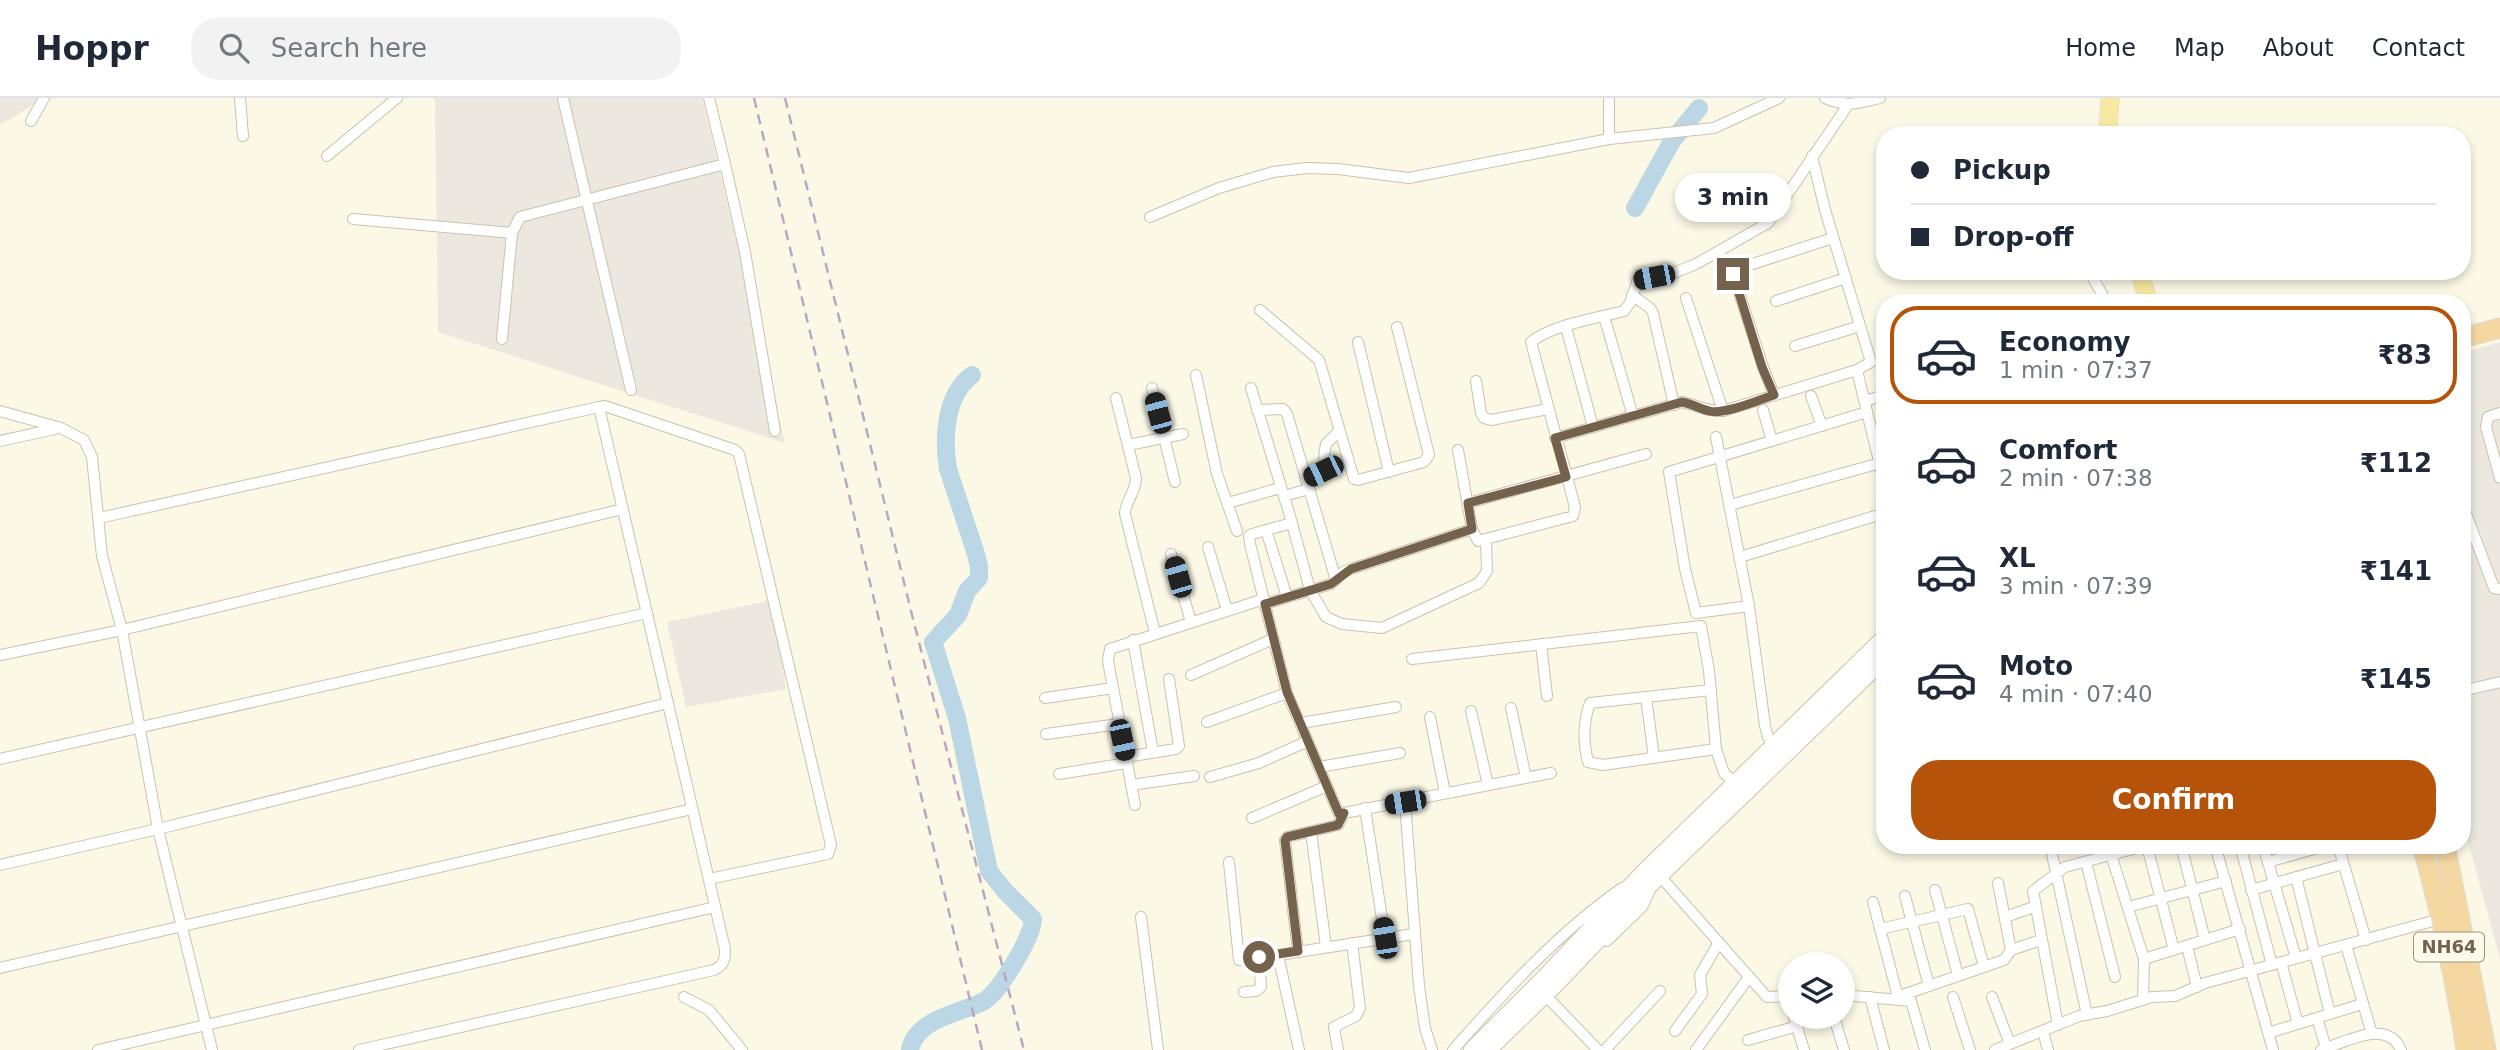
<!DOCTYPE html>
<meta charset="utf-8">
<style>
:root{--surface:#fff;--page:#f2f2f3;--text:#1f2937;--muted:#747a83;--line:#e0e1e3;--accent:#b45309}
body{margin:0;font-family:"DejaVu Sans",sans-serif;background:var(--page);color:var(--text);height:100vh;display:flex;flex-direction:column;font-size:26px;white-space:nowrap}
*{box-sizing:border-box;margin:0}
p{font-size:23px;color:var(--muted)}
.icon{flex:none;width:38px;height:38px;fill:none;stroke:currentColor;stroke-width:2;stroke-linecap:round;stroke-linejoin:round}
.map{position:relative;flex:1;overflow:hidden}
.side{position:absolute;left:1876px;top:196px;width:595px;height:560px;display:flex;flex-direction:column;background:var(--surface);border-radius:28px;box-shadow:0 4px 10px #0003}
.side>*{flex:none}
.hud{position:absolute;left:1876px;top:28px;width:595px;height:154px;border-radius:28px;box-shadow:0 4px 10px #0003;display:grid;align-content:center;height:154px;padding:0 35px;background:var(--surface)}
.buttons{position:absolute;left:1778px;top:854px;display:grid;gap:14px}
.buttons a{display:grid;place-items:center;width:77px;height:77px;border-radius:50%;background:var(--surface);box-shadow:0 4px 10px #0003;font-size:35px}
.end{position:absolute;width:32px;height:32px;margin:-16px;border:9px solid #74624c;background:#fff;box-shadow:0 0 0 4px #fff}
.from{border-radius:50%}
.bubble{position:absolute;height:49px;border-radius:24px;background:var(--surface);box-shadow:0 4px 10px #0003;font-size:23px;font-weight:700;line-height:49px;text-align:center}
.car{position:absolute;width:21px;height:42px;margin:-21px -10px;border-radius:9px;box-shadow:0 0 5px 2px #0007;background:linear-gradient(#222 24%,#8ab4d8 0 40%,#222 0 76%,#8ab4d8 0 86%,#222 0)}
.hud b{display:flex;align-items:center;gap:24px;height:66px;font-size:26px}
.hud b+b{border-top:2px solid var(--line)}
.hud i{width:18px;height:18px;background:var(--text)}
ul{padding:12px 0 0;list-style:none}
li{display:flex;align-items:center;gap:21px;height:98px;margin:0 14px 10px;padding:0 21px;border:4px solid transparent;border-radius:28px}
li div{flex:1}
li b{display:block;font-size:26px}
li em{font-style:normal;font-weight:700}
li.on{border-color:var(--accent)}
li>.icon{width:63px;height:63px;stroke-width:1.5}
.cta{display:flex;gap:14px;margin-top:auto;padding:14px 35px}
.cta a{flex:1;height:80px;border-radius:28px;background:var(--accent);color:#fff;font-size:28px;font-weight:700;line-height:80px;text-align:center}
header{display:flex;align-items:center;gap:42px;box-sizing:border-box;height:98px;padding:0 35px;background:var(--surface);border-bottom:2px solid var(--line)}
header strong{font-size:33px}
nav{display:flex;gap:38px;margin-inline-start:auto;font-size:24px}
.search{width:490px;height:63px;background:var(--page);display:flex;align-items:center;gap:18px;box-sizing:border-box;padding:0 24px;border-radius:28px;color:var(--muted);font-size:26px}
.map>svg:first-child{display:block}
</style>
<header>
<strong>Hoppr</strong>
<div class="search"><svg class="icon" aria-label="search" viewBox="0 0 24 24"><circle cx="10" cy="10" r="6"/><path d="M15 15l6 6"/></svg>Search here</div>
<nav><a>Home</a><a>Map</a><a>About</a><a>Contact</a></nav>
</header>
<div class="map">
<svg width="2500" height="952" viewBox="0 0 2500 952">
<rect width="100%" height="100%" fill="#fbf8e6"/>
<g fill="#ece8e0">
<path d="M 0,0 L 44,0 L 0,27 Z"/>
<path d="M 435,0 L 702,0 L 785,345 L 438,234 Z"/>
<path d="M 2500,244 L 2500,861 L 2462,721 L 2462,255 Z"/>
<path d="M 772,502 L 786,591 L 686,609 L 667,524 Z"/>
</g>
<g fill="none" stroke-linecap="round" stroke-linejoin="round">
<g stroke="#bbd6e4" stroke-width="18">
<path d="M 1635,110 L 1672,43 L 1699,10"/>
<path d="M 910,952 C 916,920 960,916 984,903 C 999,895 1033,838 1033,821 L 1005,793 L 989,773 L 957,620 L 933,544 L 958,517 L 967,493 L 979,480 L 979,469 L 976,456 L 948,371 C 943,340 945,297 972,277"/>
</g>
<g stroke="#cdc1ad" stroke-width="12">
<g id="minor">
<path d="M 240,0 L 243,38"/>
<path d="M 563,0 L 631,292"/>
<path d="M 709,0 L 725,66"/>
<path d="M 1609,0 L 1609,41"/>
<path d="M 1825,0 C 1847,10 1858,5 1880,0"/>
<path d="M 31,23 L 44,0"/>
<path d="M 327,58 L 397,0"/>
<path d="M 1812,58 L 1825,112 L 1871,264 L 1857,272"/>
<path d="M 1150,119 L 1219,90 L 1273,74 L 1307,70 L 1338,71 L 1409,80 L 1609,41 L 1714,30 L 1779,0"/>
<path d="M 353,121 L 512,135"/>
<path d="M 2089,173 L 2107,205"/>
<path d="M 1632,197 L 1650,210 L 1653,215 L 1674,307"/>
<path d="M 1686,200 L 1723,313 L 1857,272 L 1867,314 L 1669,374 L 1685,471 L 1696,515 L 1749,508 L 1765,628 L 1768,639 L 1774,647"/>
<path d="M 1776,203 L 1846,180"/>
<path d="M 1260,212 L 1319,262 L 1354,381 L 1358,382 L 1424,364 L 1429,357 L 1397,229"/>
<path d="M 1604,218 L 1633,318"/>
<path d="M 1566,229 L 1593,329"/>
<path d="M 502,241 L 512,135 L 520,119 L 725,66 L 745,154 L 775,333"/>
<path d="M 1358,244 L 1389,374"/>
<path d="M 1795,248 L 1860,228"/>
<path d="M 1196,277 L 1217,376 L 1237,433"/>
<path d="M 1476,283 L 1481,315 L 1484,320 L 1491,322 L 1548,311"/>
<path d="M 1152,290 L 1175,384"/>
<path d="M 1251,290 L 1290,418 L 1310,492 L 1326,519 L 1342,526 L 1382,530 L 1479,485 L 1487,473 L 1486,443"/>
<path d="M 1774,297 L 1763,269 L 1733,176 L 1737,171 L 1833,140"/>
<path d="M 1811,298 L 1822,328"/>
<path d="M 1116,300 L 1136,380 C 1136,395 1125,402 1125,416 L 1155,535"/>
<path d="M 1865,303 L 1885,297"/>
<path d="M 599,309 L 605,308 L 735,352 L 739,356 L 831,747 L 828,756 L 709,781"/>
<path d="M 1257,312 L 1283,311 L 1287,316 L 1336,482"/>
<path d="M 1763,312 L 1772,343"/>
<path d="M 0,313 L 61,330 L 84,342 L 92,359 L 102,458 L 122,532 L 158,731 L 212,952"/>
<path d="M 1867,314 L 1885,387"/>
<path d="M 2500,315 L 2488,319 L 2486,329 L 2500,380"/>
<path d="M 1716,339 L 1749,508"/>
<path d="M 1555,340 L 1682,304 C 1697,307 1707,314 1723,313"/>
<path d="M 0,343 L 55,331"/>
<path d="M 1128,347 L 1183,336"/>
<path d="M 1458,352 L 1472,431 L 1478,443 L 1573,418 L 1575,409 L 1531,244 C 1551,227 1598,220 1624,213 L 1630,205 L 1638,182 L 1671,176 L 1696,166 L 1768,125 L 1848,7"/>
<path d="M 1306,382 C 1333,369 1320,370 1326,346 L 1339,333"/>
<path d="M 1284,398 L 1309,391"/>
<path d="M 1228,405 L 1280,390"/>
<path d="M 1468,405 L 1646,356"/>
<path d="M 2462,405 L 2494,490 L 2500,491"/>
<path d="M 1730,407 L 1880,365"/>
<path d="M 99,420 L 599,309 L 725,851 C 725,862 724,867 714,872 L 359,952"/>
<path d="M 1292,425 L 1252,436 L 1249,438 L 1250,446 L 1287,595 L 1339,716 L 1551,675"/>
<path d="M 1266,432 L 1287,499"/>
<path d="M 1208,449 L 1227,512"/>
<path d="M 1171,456 L 1191,524"/>
<path d="M 1740,459 L 1885,415"/>
<path d="M 1265,506 L 1331,486 L 1343,474 L 1351,471 L 1472,431"/>
<path d="M 1133,542 L 1153,654"/>
<path d="M 1541,546 L 1547,598"/>
<path d="M 0,557 L 122,532 L 623,411"/>
<path d="M 1412,561 L 1701,528 L 1709,573 L 1716,651 L 1724,675 L 1735,685"/>
<path d="M 1191,577 L 1273,541"/>
<path d="M 1711,592 L 1590,605 C 1583,624 1583,644 1588,664 L 1603,667 L 1716,651"/>
<path d="M 2462,593 L 2500,584"/>
<path d="M 1646,599 L 1654,660"/>
<path d="M 1045,600 L 1113,590"/>
<path d="M 1511,610 L 1526,680"/>
<path d="M 1471,613 L 1488,687"/>
<path d="M 1430,619 L 1445,695"/>
<path d="M 1207,624 L 1287,595"/>
<path d="M 1301,625 L 1396,609"/>
<path d="M 1046,636 L 1119,626"/>
<path d="M 1126,659 L 1176,651 L 1179,648 L 1169,581"/>
<path d="M 0,661 L 647,515"/>
<path d="M 1319,669 L 1400,655"/>
<path d="M 1059,676 L 1127,665"/>
<path d="M 1210,679 L 1259,665 L 1308,643"/>
<path d="M 1131,687 L 1194,678"/>
<path d="M 1405,704 L 1419,888 L 1425,930 L 1432,952"/>
<path d="M 1135,707 L 1108,563 L 1110,551 L 1264,501"/>
<path d="M 1365,710 L 1385,840"/>
<path d="M 1252,720 L 1327,688"/>
<path d="M 1311,734 L 1326,849"/>
<path d="M 2050,747 L 2087,917"/>
<path d="M 2108,747 L 2144,861 L 2143,902"/>
<path d="M 2181,747 L 2205,842"/>
<path d="M 2215,747 L 2273,952"/>
<path d="M 2240,747 L 2272,867"/>
<path d="M 2263,747 L 2296,860"/>
<path d="M 2338,747 L 2366,842"/>
<path d="M 2147,748 L 2174,852"/>
<path d="M 1229,764 L 1239,862 L 1278,857 L 1299,952"/>
<path d="M 2086,764 L 2115,879"/>
<path d="M 2268,764 L 2328,747"/>
<path d="M 0,767 L 158,731 L 668,605"/>
<path d="M 1660,778 L 1767,899 L 1790,898"/>
<path d="M 2296,779 L 2330,916"/>
<path d="M 1935,792 L 1958,877"/>
<path d="M 2251,792 L 2343,766"/>
<path d="M 1905,798 L 1929,888"/>
<path d="M 1873,804 L 1898,899"/>
<path d="M 2128,809 L 2226,783"/>
<path d="M 1141,819 L 1158,952"/>
<path d="M 2005,819 L 2034,809"/>
<path d="M 1880,831 L 1968,811 L 1984,869"/>
<path d="M 1607,843 L 1642,809 L 1650,792"/>
<path d="M 2346,847 L 2372,936"/>
<path d="M 2187,848 L 2197,889"/>
<path d="M 2011,852 L 2041,842"/>
<path d="M 1298,854 L 1285,742 L 1287,739 L 1338,727 L 1344,715"/>
<path d="M 1278,857 L 1414,836"/>
<path d="M 2144,861 L 2240,831"/>
<path d="M 2281,864 L 2298,926"/>
<path d="M 0,870 L 692,711"/>
<path d="M 1244,894 L 1256,893 L 1261,889 L 1259,859"/>
<path d="M 1843,897 L 1911,903 L 1925,952"/>
<path d="M 684,899 L 709,912 L 742,952"/>
<path d="M 1870,899 L 1884,952"/>
<path d="M 1953,899 L 1970,952"/>
<path d="M 1992,899 L 2010,946"/>
<path d="M 1549,901 L 1598,952"/>
<path d="M 1891,901 L 2004,862 L 2011,852 L 1998,785"/>
<path d="M 1794,919 L 1804,952"/>
<path d="M 1834,919 L 1844,952"/>
<path d="M 2317,920 L 2326,950"/>
<path d="M 2058,927 L 2033,793 L 2065,769 L 2148,747"/>
<path d="M 1675,933 L 1702,896 L 1700,877 L 1719,844"/>
<path d="M 2043,933 L 2048,952"/>
<path d="M 2268,935 L 2362,906"/>
<path d="M 1748,942 L 1798,928"/>
<path d="M 98,952 L 715,809"/>
<path d="M 1338,952 L 1334,929 L 1356,918 L 1360,910 L 1352,845"/>
<path d="M 1453,952 C 1504,894 1559,834 1622,790"/>
<path d="M 1605,952 L 1660,893"/>
<path d="M 1696,952 L 1749,879"/>
<path d="M 1995,952 L 2079,918 L 2107,913 L 2152,899 L 2175,898 L 2205,885 L 2444,820"/>
<path d="M 2321,952 C 2345,944 2388,920 2401,952"/>
</g>
</g>
<g stroke="#d0c3aa" stroke-width="18">
<g id="secondary">
<path d="M 1472,952 L 1546,878 L 1644,774 L 1885,539"/>
<path d="M 1488,952 L 1557,885 L 1652,785 L 1885,560"/>
</g>
</g>
<g stroke="#ded9d4" stroke-width="19">
<g id="primary">
<path d="M 2108,37 L 2110,0"/>
<path d="M 2139,173 L 2149,205"/>
</g>
</g>
<g stroke="#ded9d4" stroke-width="21">
<g id="trunk">
<path d="M 2462,240 L 2500,230"/>
<path d="M 2422,747 C 2442,817 2455,880 2466,952"/>
<path d="M 2445,747 L 2486,952"/>
</g>
</g>
<use href="#minor" stroke="#fff" stroke-width="10"/>
<use href="#secondary" stroke="#fff" stroke-width="16"/>
<use href="#primary" stroke="#f7e9a2" stroke-width="18"/>
<use href="#trunk" stroke="#f5d8a1" stroke-width="19"/>
<g stroke="#bda5c5" stroke-width="2.5" stroke-dasharray="10 7" stroke-linecap="butt">
<path d="M 754,0 L 982,952"/>
<path d="M 785,0 L 913,521 L 1024,952"/>
</g>
</g>
<g fill="none" stroke-linecap="round" stroke-linejoin="round">
<path stroke="#74624c" stroke-width="9" d="M 1259,859 L 1298,853 L 1285,742 L 1287,739 L 1338,727 L 1344,715 L 1339,716 L 1287,594 L 1265,506 L 1331,486 L 1351,471 L 1472,431 L 1468,405 L 1566,379 L 1555,340 L 1682,304 C 1694,306 1699,311 1709,313 C 1724,317 1759,302 1774,297 L 1762,269 L 1733,176"/>
</g>
<g text-anchor="middle" stroke-width="7" stroke-linejoin="round" paint-order="stroke">
<rect fill="#fefbed" stroke="#9d907c" stroke-width="2" x="2414" y="834.5" width="70" height="29" rx="5"/>
<g font-size="18" font-weight="bold" fill="#74624c">
<text x="2449" y="855">NH64</text>
</g>
</g>
</svg>
<div class="buttons">
<a><svg class="icon" aria-label="layers" viewBox="0 0 24 24"><path d="M12 4l9 5-9 5-9-5zM3 14l9 5 9-5"/></svg></a>
</div>
<i class="end from" style="left:1259px;top:859px"></i>
<i class="end" style="left:1733px;top:176px"></i>
<div class="bubble" style="left:1675px;top:75px;width:116px">3 min</div>
<i class="car" style="left:1654px;top:179px;rotate:259deg"></i>
<i class="car" style="left:1158px;top:315px;rotate:345deg"></i>
<i class="car" style="left:1323px;top:373px;rotate:244deg"></i>
<i class="car" style="left:1178px;top:479px;rotate:344deg"></i>
<i class="car" style="left:1122px;top:642px;rotate:168deg"></i>
<i class="car" style="left:1405px;top:704px;rotate:261deg"></i>
<i class="car" style="left:1385px;top:840px;rotate:351deg"></i>
<div class="hud">
<b><i class="from"></i>Pickup</b>
<b><i></i>Drop-off</b>
</div>
<section class="side">
<ul>
<li class="on"><svg class="icon" aria-label="car" viewBox="0 0 24 24"><path d="M5 17H2v-5l4-1 3-4h7l3 4 3 1v5h-3M9 17h6M6 11h13"/><circle cx="7" cy="17" r="2"/><circle cx="17" cy="17" r="2"/></svg><div><b>Economy</b><p>1 min · 07:37</p></div><em>₹83</em></li>
<li><svg class="icon" aria-label="car" viewBox="0 0 24 24"><path d="M5 17H2v-5l4-1 3-4h7l3 4 3 1v5h-3M9 17h6M6 11h13"/><circle cx="7" cy="17" r="2"/><circle cx="17" cy="17" r="2"/></svg><div><b>Comfort</b><p>2 min · 07:38</p></div><em>₹112</em></li>
<li><svg class="icon" aria-label="car" viewBox="0 0 24 24"><path d="M5 17H2v-5l4-1 3-4h7l3 4 3 1v5h-3M9 17h6M6 11h13"/><circle cx="7" cy="17" r="2"/><circle cx="17" cy="17" r="2"/></svg><div><b>XL</b><p>3 min · 07:39</p></div><em>₹141</em></li>
<li><svg class="icon" aria-label="car" viewBox="0 0 24 24"><path d="M5 17H2v-5l4-1 3-4h7l3 4 3 1v5h-3M9 17h6M6 11h13"/><circle cx="7" cy="17" r="2"/><circle cx="17" cy="17" r="2"/></svg><div><b>Moto</b><p>4 min · 07:40</p></div><em>₹145</em></li>
</ul>
<div class="cta"><a>Confirm</a></div>
</section>
</div>
